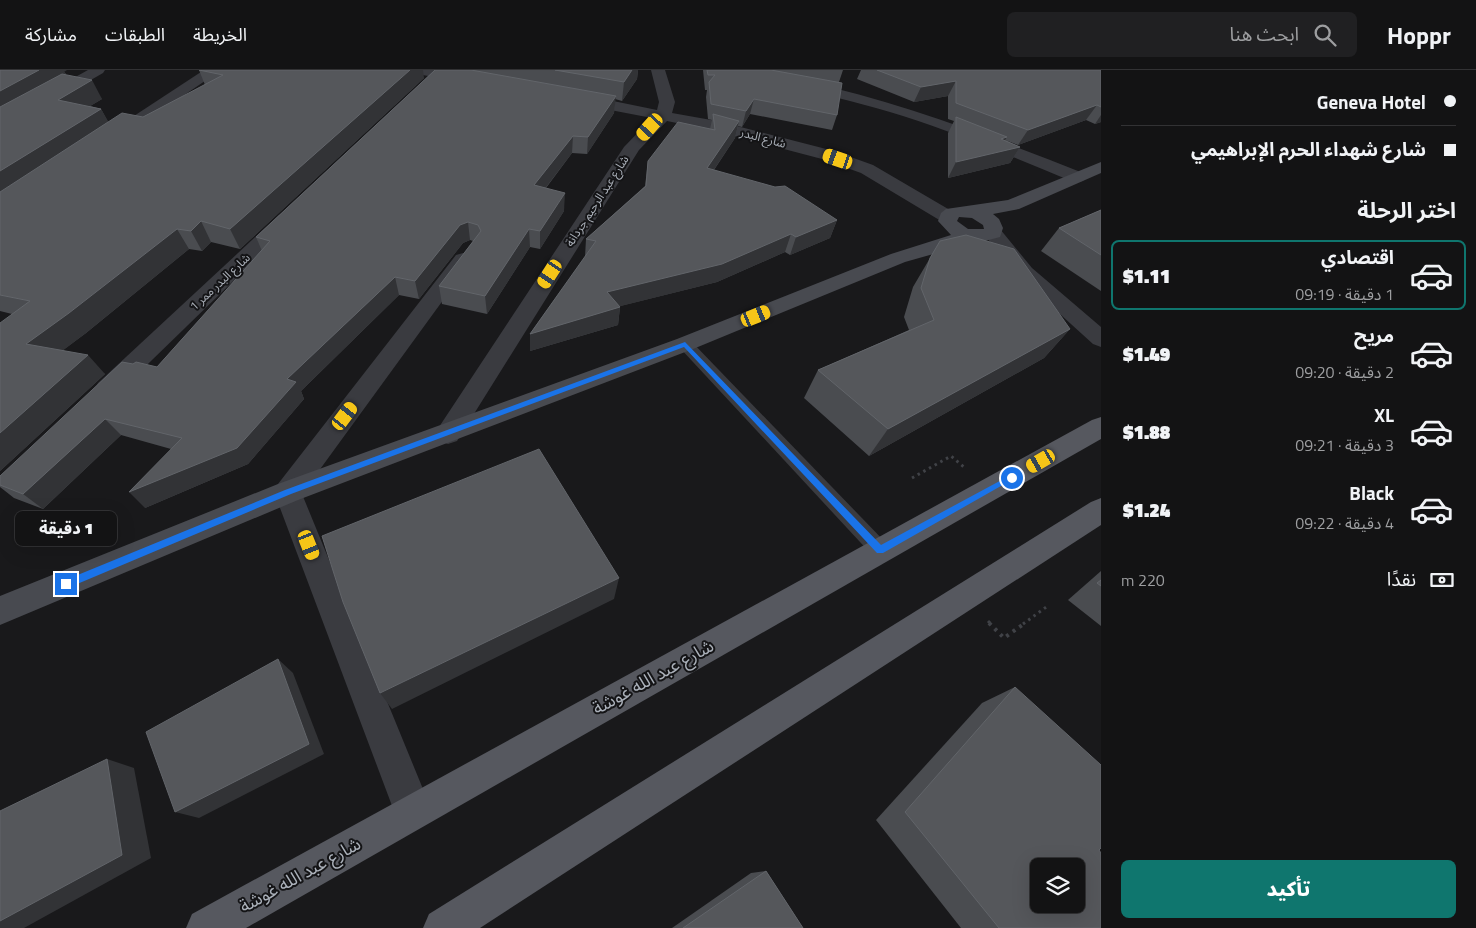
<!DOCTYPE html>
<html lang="ar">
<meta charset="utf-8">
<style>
:root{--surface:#131314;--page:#202022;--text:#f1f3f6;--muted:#9d9ea0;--line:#323234;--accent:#0f766e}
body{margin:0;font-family:"Titillium Web","Noto Sans Arabic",sans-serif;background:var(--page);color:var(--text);direction:rtl;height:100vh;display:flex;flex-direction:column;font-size:19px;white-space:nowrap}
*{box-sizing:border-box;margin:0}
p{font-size:16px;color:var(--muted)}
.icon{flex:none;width:28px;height:28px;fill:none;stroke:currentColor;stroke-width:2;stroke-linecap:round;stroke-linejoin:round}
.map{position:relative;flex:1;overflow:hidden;direction:ltr}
.side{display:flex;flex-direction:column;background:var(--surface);width:375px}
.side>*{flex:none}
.top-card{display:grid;align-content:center;height:110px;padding:0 20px;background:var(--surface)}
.fabs{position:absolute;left:1030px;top:788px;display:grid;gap:10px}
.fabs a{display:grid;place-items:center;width:55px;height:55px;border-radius:8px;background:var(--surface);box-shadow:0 5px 20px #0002,0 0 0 1px var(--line);font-size:25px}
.end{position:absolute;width:22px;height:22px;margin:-11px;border:6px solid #1a73e8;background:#fff;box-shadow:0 0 0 2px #fff}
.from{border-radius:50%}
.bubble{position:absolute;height:35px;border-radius:8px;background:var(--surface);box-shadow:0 5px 20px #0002,0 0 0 1px var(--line);font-size:16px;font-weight:800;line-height:35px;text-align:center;direction:rtl}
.car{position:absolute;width:15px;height:30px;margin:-15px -8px;border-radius:6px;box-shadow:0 0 4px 1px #0007;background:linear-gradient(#f5c518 24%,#345 0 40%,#f5c518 0 76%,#345 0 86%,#f5c518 0)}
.top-card b{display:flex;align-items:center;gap:18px;height:48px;font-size:19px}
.top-card b+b{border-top:1px solid var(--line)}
.top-card i{width:12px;height:12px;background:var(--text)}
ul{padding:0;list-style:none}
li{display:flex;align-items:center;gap:15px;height:70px;margin:0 10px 8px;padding:0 10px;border:2px solid transparent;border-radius:8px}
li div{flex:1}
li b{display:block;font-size:19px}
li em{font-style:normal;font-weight:800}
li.current{border-color:var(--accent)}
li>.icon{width:45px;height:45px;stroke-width:1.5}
h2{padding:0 20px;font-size:22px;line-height:60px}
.pay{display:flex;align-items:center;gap:12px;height:55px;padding:0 20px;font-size:19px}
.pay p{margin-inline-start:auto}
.action{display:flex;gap:10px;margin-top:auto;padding:10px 20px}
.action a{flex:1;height:58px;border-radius:8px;background:var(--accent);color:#fff;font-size:20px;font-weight:800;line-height:58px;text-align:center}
header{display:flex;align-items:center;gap:30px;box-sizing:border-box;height:70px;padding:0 25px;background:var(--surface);border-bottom:1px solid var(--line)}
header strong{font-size:24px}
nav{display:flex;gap:28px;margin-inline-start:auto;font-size:18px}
.search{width:350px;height:45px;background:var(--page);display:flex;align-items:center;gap:12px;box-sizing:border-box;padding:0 18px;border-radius:8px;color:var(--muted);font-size:19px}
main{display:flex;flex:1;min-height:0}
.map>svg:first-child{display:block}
</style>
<header>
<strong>Hoppr</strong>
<div class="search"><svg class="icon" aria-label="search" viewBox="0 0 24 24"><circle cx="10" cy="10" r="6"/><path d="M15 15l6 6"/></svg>ابحث هنا</div>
<nav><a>الخريطة</a><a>الطبقات</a><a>مشاركة</a></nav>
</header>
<main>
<section class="side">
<div class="top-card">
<b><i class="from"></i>Geneva Hotel</b>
<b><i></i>شارع شهداء الحرم الإبراهيمي</b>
</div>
<h2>اختر الرحلة</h2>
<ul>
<li class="current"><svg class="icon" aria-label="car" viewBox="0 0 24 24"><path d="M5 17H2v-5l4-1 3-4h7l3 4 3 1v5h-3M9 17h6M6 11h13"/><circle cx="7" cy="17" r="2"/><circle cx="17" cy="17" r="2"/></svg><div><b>اقتصادي</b><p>1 دقيقة · 09:19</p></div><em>$1.11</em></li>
<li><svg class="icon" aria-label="car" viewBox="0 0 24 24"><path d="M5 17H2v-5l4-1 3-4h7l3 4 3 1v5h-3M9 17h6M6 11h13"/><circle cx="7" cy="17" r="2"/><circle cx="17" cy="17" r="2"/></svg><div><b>مريح</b><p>2 دقيقة · 09:20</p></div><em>$1.49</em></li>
<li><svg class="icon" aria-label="car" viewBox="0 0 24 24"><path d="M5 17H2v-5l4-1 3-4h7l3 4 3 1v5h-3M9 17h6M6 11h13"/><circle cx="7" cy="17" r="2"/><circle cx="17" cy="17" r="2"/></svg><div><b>XL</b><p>3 دقيقة · 09:21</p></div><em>$1.88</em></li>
<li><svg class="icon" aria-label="car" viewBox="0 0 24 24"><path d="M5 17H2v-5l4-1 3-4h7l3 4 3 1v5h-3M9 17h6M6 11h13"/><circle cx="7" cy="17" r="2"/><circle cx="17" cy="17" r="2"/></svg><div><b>Black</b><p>4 دقيقة · 09:22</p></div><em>$1.24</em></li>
</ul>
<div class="pay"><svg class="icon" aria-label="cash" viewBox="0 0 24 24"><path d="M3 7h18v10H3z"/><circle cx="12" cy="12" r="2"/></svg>نقدًا<p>220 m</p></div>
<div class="action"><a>تأكيد</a></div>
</section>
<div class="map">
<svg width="1101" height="858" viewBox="0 0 1101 858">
<rect width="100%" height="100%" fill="#19191b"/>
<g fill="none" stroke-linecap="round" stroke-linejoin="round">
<g stroke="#404247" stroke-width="3" stroke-dasharray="2.5 4" stroke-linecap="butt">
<path d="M 912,408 L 951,386 L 965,398"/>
<path d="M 988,551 L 991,554"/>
<path d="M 1023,554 L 1049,535"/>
</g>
<path stroke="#404247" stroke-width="4" stroke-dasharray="3 5" stroke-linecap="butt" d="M 989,553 L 1004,568 L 1025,553"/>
<path fill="#3a3b40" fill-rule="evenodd" d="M 685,269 L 690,270 L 887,474 L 890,480 L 887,486 L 880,489 L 873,486 L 680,278 L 677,274 L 680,270 Z"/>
<g fill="#3a3b40" fill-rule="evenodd">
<path d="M 88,0 L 105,0 L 103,3 L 6,59 L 0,61 L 0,49 Z"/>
<path d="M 204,0 L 221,0 L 117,71 L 105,71 L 103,68 L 105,65 Z"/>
<path d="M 410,0 L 441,0 L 473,6 L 475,9 L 473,12 L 468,13 L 417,4 L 412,3 Z"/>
<path d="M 651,0 L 665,0 L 675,32 L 672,43 L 717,51 L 834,81 L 873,95 L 955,143 L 957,147 L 955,151 L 948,153 L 941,151 L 861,103 L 822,89 L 716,61 L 667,51 L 639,80 L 457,371 L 448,374 L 439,371 L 435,364 L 439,357 L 624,77 L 652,48 L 579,34 L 574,32 L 571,29 L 574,26 L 579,24 L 657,40 L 659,32 Z"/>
<path d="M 804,11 C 901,32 991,67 1083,103 L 1086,107 L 1083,111 L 1077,112 L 1071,111 C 1015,88 960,64 903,46 C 868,35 834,27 799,18 L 797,15 L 799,12 Z"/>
<path d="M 286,143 L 293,145 L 295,149 L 293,153 L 116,325 L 107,328 L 98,325 L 95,319 L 98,313 L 279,145 Z"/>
<path d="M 993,157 L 1000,159 L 1032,198 L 1101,257 L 1101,277 L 1093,274 L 1018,206 L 1001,196 L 998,192 L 1002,187 L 983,163 L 986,159 Z"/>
<path d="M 463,183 L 470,185 L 473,189 L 302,424 L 432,741 L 426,754 L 413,760 L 400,754 L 394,741 L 274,422 L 278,414 L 456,185 Z"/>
</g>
<path fill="#484a50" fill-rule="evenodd" d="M 1101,92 L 1101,103 L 1019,139 L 993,144 L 999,149 L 1003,158 L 1000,167 L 981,172 L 970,171 L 951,179 L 905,192 L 693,279 L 298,430 L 0,555 L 0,526 L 278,414 L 677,269 L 891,184 L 951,165 L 938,151 L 941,143 L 946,139 L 1008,130 ZM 959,147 L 972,148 L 983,155 L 984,159 L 968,159 L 957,151 Z"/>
<g fill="#56585f" fill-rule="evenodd">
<path d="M 1101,347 L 1101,369 L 246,858 L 186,858 L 192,844 L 1092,350 Z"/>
<path d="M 1101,428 L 1101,455 L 480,858 L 423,858 L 429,844 L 1091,432 Z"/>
</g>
</g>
<g fill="#4a4c50">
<path d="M 0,0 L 64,2 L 66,4 L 65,5 L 102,29 L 90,36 L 101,39 L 108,52 L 143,47 L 205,15 L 199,0 L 424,8 L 240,179 L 211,172 L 202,181 L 189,179 L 86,263 L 63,280 L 105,304 L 0,401 L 12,244 L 0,241 Z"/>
<path d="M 435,0 L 638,0 L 637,9 L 622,31 L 615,29 L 614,43 L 587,84 L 572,83 L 546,118 L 564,141 L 540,179 L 530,177 L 487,244 L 442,234 L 439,216 L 473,171 L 470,170 L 463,173 L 419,229 L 399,225 L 301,321 L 304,329 L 248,394 L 145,438 L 171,379 L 121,365 L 43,439 L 14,428 L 0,417 L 0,406 L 133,294 L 157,297 L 262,181 L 256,167 Z"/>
<path d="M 703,0 L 843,0 L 839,12 L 837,45 L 832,60 L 750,44 L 742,57 L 738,56 L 735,68 L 714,100 L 837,150 L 830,168 L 790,185 L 785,182 L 717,212 L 620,236 L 620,237 L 618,255 L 530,281 L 530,264 L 585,187 L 586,169 L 645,116 L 648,91 L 710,59 L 712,50 L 708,49 L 706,27 L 707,20 L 705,20 Z"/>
<path d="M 861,0 L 1101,0 L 1101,52 L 1095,54 L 1086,50 L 1018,75 L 1005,70 L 1020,77 L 1010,93 L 948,108 L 948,63 L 954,51 L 948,49 L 948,26 L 914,32 L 857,9 Z"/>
<path d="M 1101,140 L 1101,221 L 1041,181 L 1059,158 Z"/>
<path d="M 940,171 L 1070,259 L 1044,288 L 869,386 L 804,328 L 818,300 L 909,260 L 904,247 L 913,217 Z"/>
<path d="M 1101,501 L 1101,556 L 1068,530 Z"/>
<path d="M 1015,617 L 1101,858 L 961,858 L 876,750 L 982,633 Z"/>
<path d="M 766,801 L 803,858 L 672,858 L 751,803 Z"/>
</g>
<g fill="#323336">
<path d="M 31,0 L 67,0 L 64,2 L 66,4 L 48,14 L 0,47 L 0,21 Z"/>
<path d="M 410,0 L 423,0 L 424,8 L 240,179 L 230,159 Z"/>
<path d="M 632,0 L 638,0 L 637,9 L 622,31 L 624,12 Z"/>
<path d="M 92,10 L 102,29 L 69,49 L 58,30 Z"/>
<path d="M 956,11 L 948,26 L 914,32 L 921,17 Z"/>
<path d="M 616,26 L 614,43 L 587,84 L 588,67 Z"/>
<path d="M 754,29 L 750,44 L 742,57 L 746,41 Z"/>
<path d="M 1097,35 L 1086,50 L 1018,75 L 1028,60 Z"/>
<path d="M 101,39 L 112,58 L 0,131 L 0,101 Z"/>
<path d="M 1101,45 L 1101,52 L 1095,54 Z"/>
<path d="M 739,51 L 735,68 L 703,116 L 707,98 Z"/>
<path d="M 573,66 L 572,83 L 534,133 L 534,115 Z"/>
<path d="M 1007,67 L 998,82 L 1020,77 L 1010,93 L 948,108 L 956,92 L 1001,69 Z"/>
<path d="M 565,123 L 564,141 L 540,179 L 540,161 Z"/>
<path d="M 837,150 L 830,168 L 790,185 L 796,167 Z"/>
<path d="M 201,151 L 211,172 L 202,181 L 191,161 Z"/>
<path d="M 468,152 L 470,170 L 463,173 L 419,229 L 415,211 L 460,155 Z"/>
<path d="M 177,159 L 189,179 L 86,263 L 45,294 L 26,274 Z"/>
<path d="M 529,159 L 530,177 L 487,244 L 485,226 Z"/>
<path d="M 791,164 L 785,182 L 717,212 L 605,240 L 607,222 Z"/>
<path d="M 395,207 L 399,225 L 301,321 L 304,329 L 248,394 L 145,438 L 129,422 L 287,309 Z"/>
<path d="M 620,237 L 618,255 L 530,281 L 530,264 Z"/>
<path d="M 1070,259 L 1044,288 L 869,386 L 888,359 Z"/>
<path d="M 88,285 L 105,304 L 0,401 L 0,363 Z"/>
<path d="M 105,349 L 121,365 L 43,439 L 23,424 Z"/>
<path d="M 619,508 L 614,529 L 392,639 L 380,623 Z"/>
<path d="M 278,589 L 293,603 L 324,684 L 199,748 L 175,742 Z"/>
<path d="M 107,689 L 134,698 L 151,788 L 24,858 L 0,858 L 0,851 Z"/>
</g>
<g fill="#55575b" stroke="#62656a" fill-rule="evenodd">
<path d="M 0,0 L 39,0 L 0,21 Z"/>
<path d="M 199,0 L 410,0 L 230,159 L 201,151 L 191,161 L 177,159 L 69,243 L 26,274 L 88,285 L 0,363 L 0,253 L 30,231 L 0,225 L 0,122 L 122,43 L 143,47 L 223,5 Z"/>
<path d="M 435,0 L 471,0 L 616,26 L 588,67 L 573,66 L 534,115 L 565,123 L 540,161 L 529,159 L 485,226 L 439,216 L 481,161 L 478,155 L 468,152 L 460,155 L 415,211 L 395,207 L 287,309 L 296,312 L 237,378 L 129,422 L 182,368 L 105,349 L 23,424 L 0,415 L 0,406 L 122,292 L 133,294 L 136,292 L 157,297 L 270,171 L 256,167 Z"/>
<path d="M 555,0 L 632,0 L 624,12 Z"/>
<path d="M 707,0 L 771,0 L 842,13 L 837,45 L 754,29 L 746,41 L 711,34 L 709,12 L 715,5 L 708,5 Z"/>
<path d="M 877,0 L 1101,0 L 1101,37 L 1097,35 L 1028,60 L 956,33 L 956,11 L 921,17 Z"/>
<path d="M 62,4 L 92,10 L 58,30 L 101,39 L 0,101 L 0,37 Z"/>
<path d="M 713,44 L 739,51 L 707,98 L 775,117 L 785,116 L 837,150 L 796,167 L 791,164 L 722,194 L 607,222 L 620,237 L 530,264 L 596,171 L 586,169 L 646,116 L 648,91 L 678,52 L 715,60 Z"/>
<path d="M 956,47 L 1007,67 L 1001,69 L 1020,77 L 956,92 Z"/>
<path d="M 1101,140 L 1101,185 L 1059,158 Z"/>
<path d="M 966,165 L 1014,179 L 1070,259 L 888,359 L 818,300 L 934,250 L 921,218 L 930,188 L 940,171 Z"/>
<path d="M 539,379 L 619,508 L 380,623 L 343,532 L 322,466 Z"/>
<path d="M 1101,510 L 1101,516 L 1097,513 Z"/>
<path d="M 278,589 L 309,674 L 175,742 L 146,662 Z"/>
<path d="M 1015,617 L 1101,695 L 1101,778 L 1099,780 L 1101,783 L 1101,858 L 999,858 L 905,742 ZM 1039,796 L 1076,796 L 1076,834 L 1039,834 Z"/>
<path d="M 107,689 L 122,785 L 0,851 L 0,741 Z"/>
<path d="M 766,801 L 803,858 L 683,858 Z"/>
</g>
<path fill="#1a73e8" d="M 685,272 L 881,475 L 1009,406 L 1012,405 L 1015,408 L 883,483 L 877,483 L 684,277 L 291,424 L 70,517 L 63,517 L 62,514 L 63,511 L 285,420 Z"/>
<g text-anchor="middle" stroke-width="4" stroke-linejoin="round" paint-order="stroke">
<g font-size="12" fill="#abb1ba" stroke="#141416">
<text transform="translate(763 68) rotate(15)" y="4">شارع البدر</text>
<text transform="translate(597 131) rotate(-57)" y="4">شارع عبد الرحيم جردانة</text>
<text transform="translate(220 212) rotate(-43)" y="4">شارع البدر ممر 1</text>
</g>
<g font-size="18" fill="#abb1ba" stroke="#141416">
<text transform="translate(653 607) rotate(-29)" y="6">شارع عبد الله غوشة</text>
<text transform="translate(300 805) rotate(-29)" y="6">شارع عبد الله غوشة</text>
</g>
</g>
</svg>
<div class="fabs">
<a><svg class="icon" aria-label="layers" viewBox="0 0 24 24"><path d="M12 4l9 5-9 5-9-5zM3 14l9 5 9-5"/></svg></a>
</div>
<i class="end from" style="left:1012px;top:408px"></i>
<i class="end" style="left:66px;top:514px"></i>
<div class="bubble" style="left:15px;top:441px;width:102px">1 دقيقة</div>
<i class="car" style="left:650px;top:57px;rotate:222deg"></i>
<i class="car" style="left:838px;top:89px;rotate:289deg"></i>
<i class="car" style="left:550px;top:204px;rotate:213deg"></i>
<i class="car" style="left:756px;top:246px;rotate:68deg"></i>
<i class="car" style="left:345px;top:346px;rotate:37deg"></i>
<i class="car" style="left:1041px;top:391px;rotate:240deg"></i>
<i class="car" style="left:309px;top:475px;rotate:158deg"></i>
</div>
</main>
